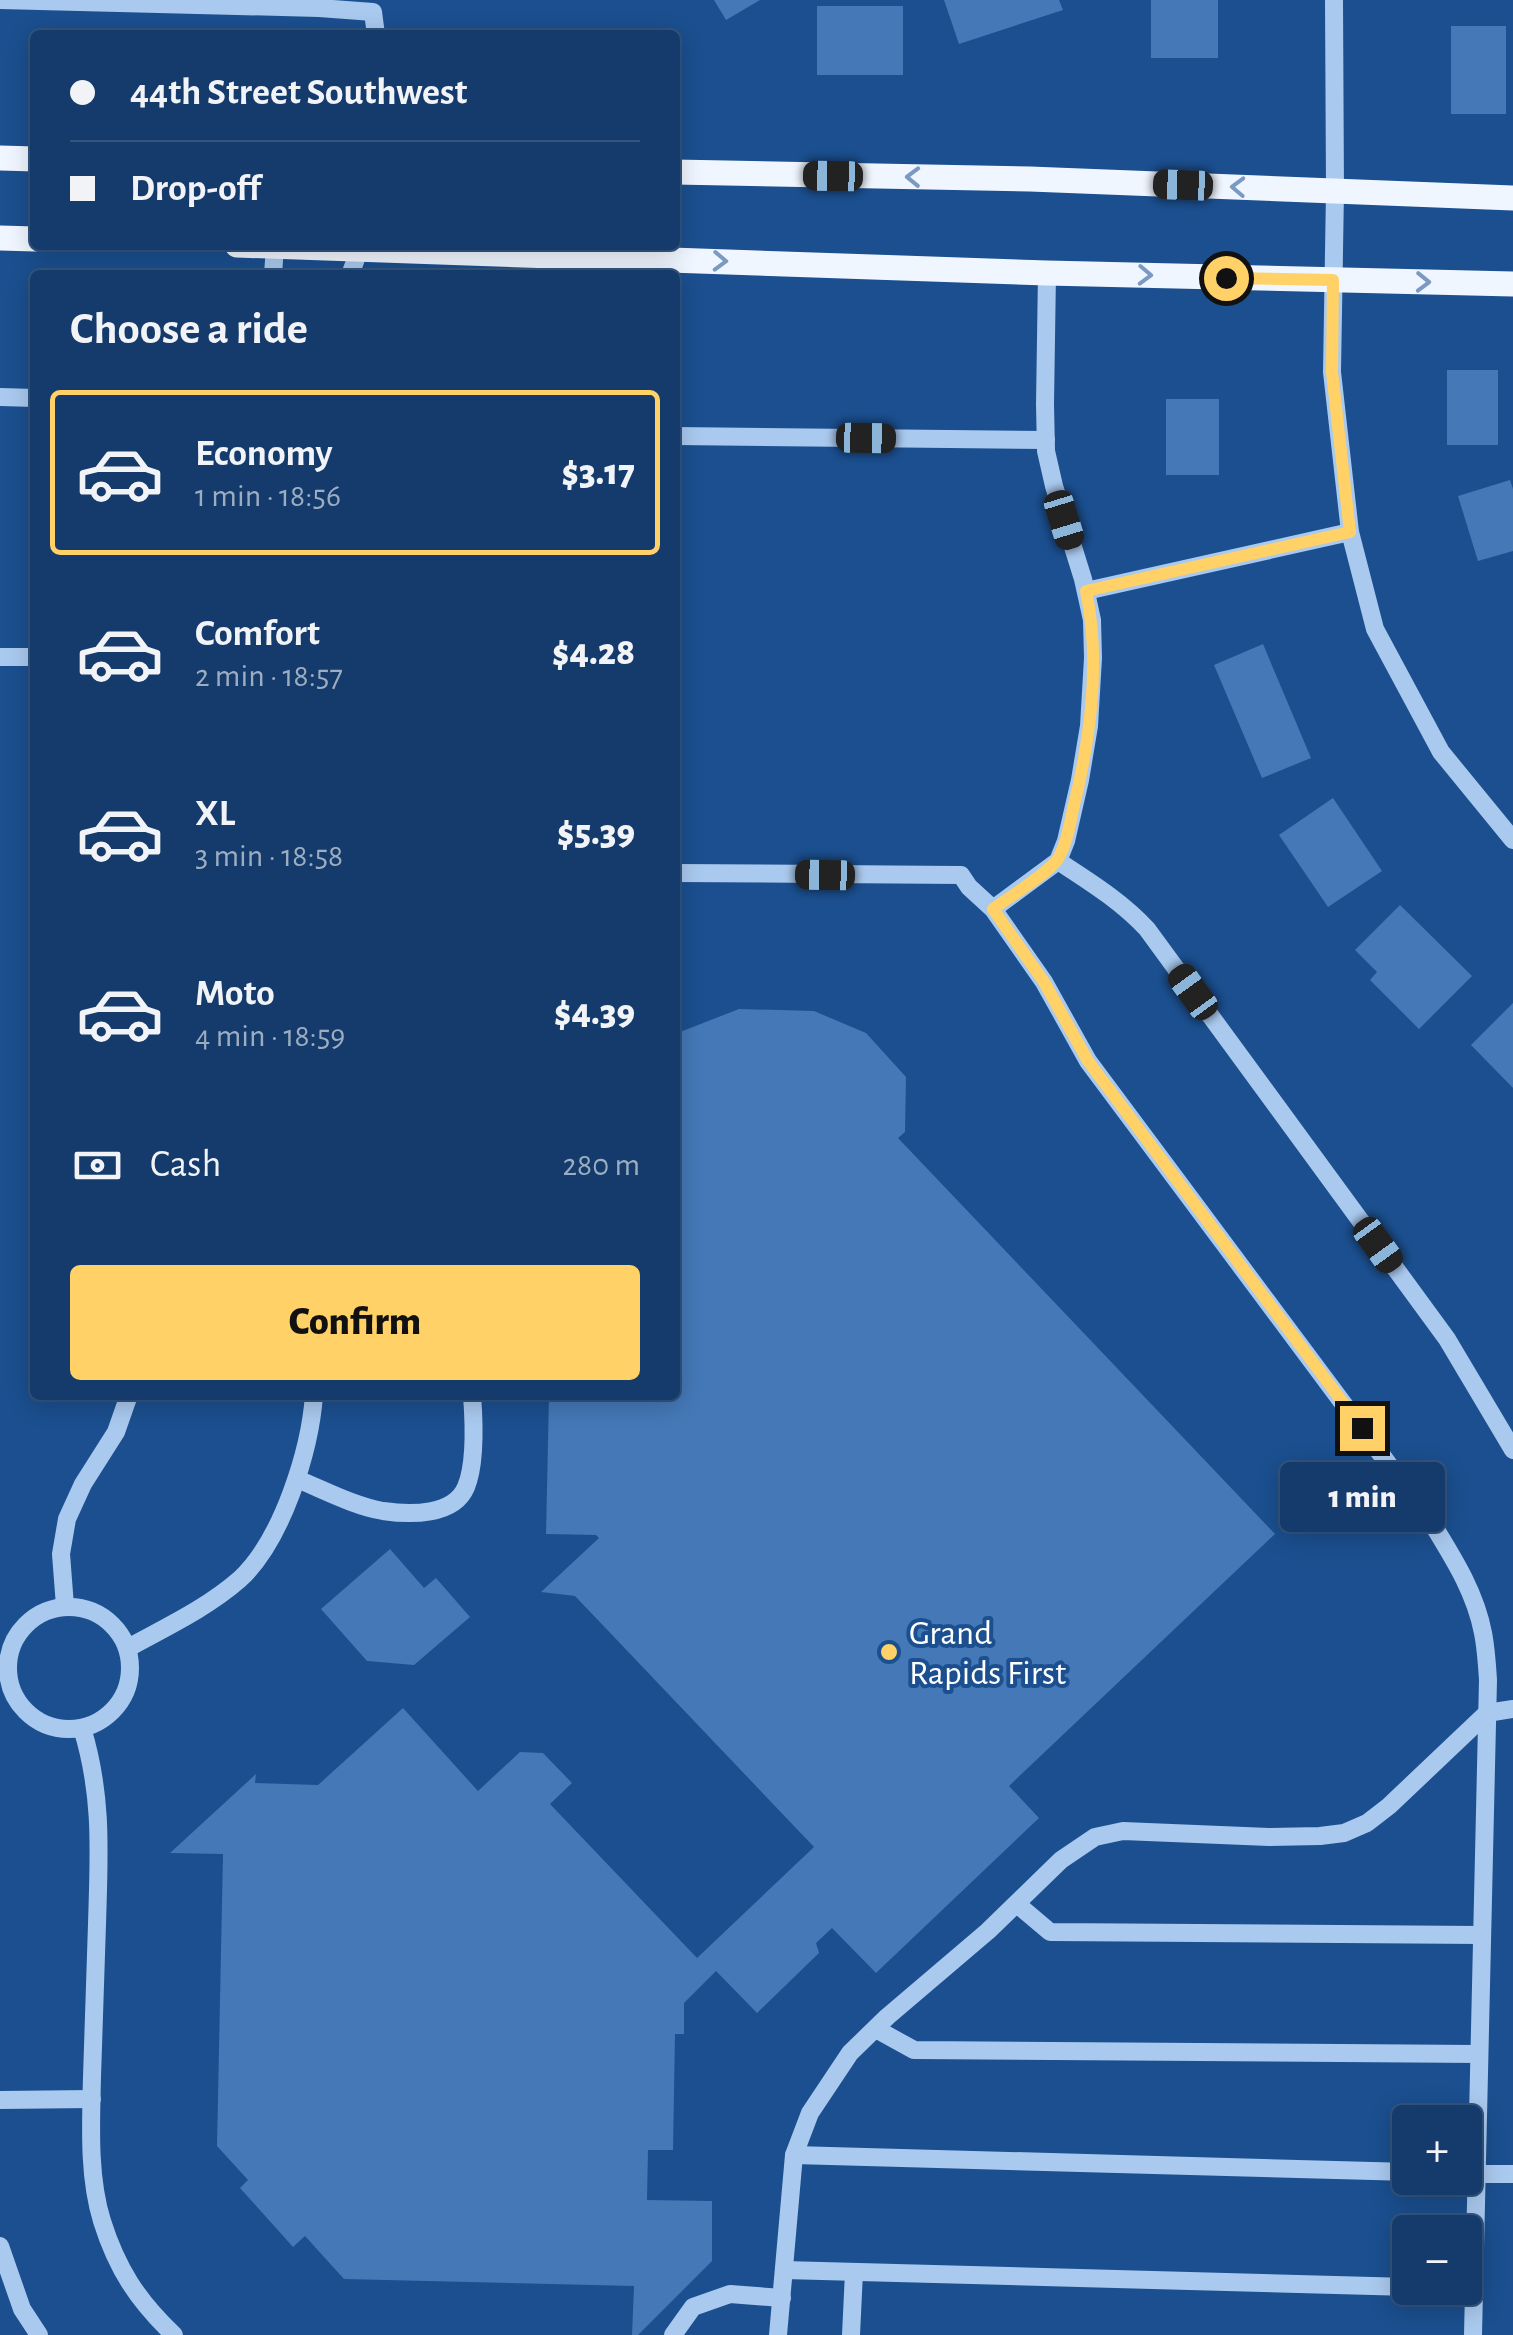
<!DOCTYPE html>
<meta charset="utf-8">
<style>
:root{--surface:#143b6b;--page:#214673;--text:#f1f3f6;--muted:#9dadc1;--line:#33557e;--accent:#ffd166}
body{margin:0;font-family:"Alegreya Sans",sans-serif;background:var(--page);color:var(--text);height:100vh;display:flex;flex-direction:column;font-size:38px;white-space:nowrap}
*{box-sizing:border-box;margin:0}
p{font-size:32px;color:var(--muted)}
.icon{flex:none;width:55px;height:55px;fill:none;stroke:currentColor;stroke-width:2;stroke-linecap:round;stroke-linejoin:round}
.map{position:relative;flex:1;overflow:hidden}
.drawer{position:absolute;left:30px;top:270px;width:650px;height:1130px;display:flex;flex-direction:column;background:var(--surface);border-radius:10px;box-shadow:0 5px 25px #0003,0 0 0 2px var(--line)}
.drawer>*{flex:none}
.banner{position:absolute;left:30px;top:30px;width:650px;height:220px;border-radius:10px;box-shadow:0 5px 25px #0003,0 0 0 2px var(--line);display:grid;align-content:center;height:220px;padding:0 40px;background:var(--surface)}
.fabs{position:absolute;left:1392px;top:2105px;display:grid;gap:20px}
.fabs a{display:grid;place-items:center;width:90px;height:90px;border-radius:10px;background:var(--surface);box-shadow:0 5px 25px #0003,0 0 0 2px var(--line);font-size:50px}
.end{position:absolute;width:45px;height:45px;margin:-22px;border:12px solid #ffd166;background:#111;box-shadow:0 0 0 5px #111}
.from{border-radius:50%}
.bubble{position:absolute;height:70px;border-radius:10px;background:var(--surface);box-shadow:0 5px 25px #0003,0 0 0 2px var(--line);font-size:32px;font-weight:800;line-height:70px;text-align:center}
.car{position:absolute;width:30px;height:60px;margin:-30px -15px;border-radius:12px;box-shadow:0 0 8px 2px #0007;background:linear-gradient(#222 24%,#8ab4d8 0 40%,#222 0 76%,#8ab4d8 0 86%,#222 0)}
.banner b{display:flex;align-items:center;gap:35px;height:95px;font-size:38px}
.banner b+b{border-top:2px solid var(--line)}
.banner i{width:25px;height:25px;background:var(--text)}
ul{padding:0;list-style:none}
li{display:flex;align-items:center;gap:30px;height:165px;margin:0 20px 15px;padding:0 20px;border:5px solid transparent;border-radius:10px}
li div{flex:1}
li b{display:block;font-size:38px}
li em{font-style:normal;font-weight:800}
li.selected{border-color:var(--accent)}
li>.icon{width:90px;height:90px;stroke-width:1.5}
h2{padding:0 40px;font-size:45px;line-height:120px}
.pay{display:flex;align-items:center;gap:25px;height:110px;padding:0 40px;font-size:38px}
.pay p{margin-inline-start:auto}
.primary-button{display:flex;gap:20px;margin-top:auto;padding:20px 40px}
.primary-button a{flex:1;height:115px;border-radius:10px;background:var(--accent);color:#111;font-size:40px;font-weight:800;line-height:115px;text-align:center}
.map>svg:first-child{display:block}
</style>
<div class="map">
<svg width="1513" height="2335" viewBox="0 0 1513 2335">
<rect width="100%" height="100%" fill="#1b4f8f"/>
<g fill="#4478b7">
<path d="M 714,0 L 760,0 L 726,20 Z"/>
<path d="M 944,0 L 1059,0 L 1063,10 L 959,44 Z"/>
<rect x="1151" y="0" width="67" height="58"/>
<rect x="817" y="6" width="86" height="69"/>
<rect x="1451" y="26" width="55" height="88"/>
<rect x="1447" y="370" width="51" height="75"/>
<rect x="1166" y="399" width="53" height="76"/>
<path d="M 1510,480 L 1513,489 L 1513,551 L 1478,561 L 1458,496 Z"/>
<path d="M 1263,644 L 1311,758 L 1262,778 L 1214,665 Z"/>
<path d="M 1333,798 L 1382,871 L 1328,907 L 1279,835 Z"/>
<path d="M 1400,905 L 1472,976 L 1419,1029 L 1370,980 L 1377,972 L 1355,950 Z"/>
<path d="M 1513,1003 L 1513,1088 L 1471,1045 Z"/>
<path d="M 739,1009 L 814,1011 L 866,1033 L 906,1077 L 905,1132 L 898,1138 L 1275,1534 L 1009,1786 L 1039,1818 L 876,1973 L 832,1928 L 816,1943 L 819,1953 L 757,2013 L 716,1971 L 684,2003 L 684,2034 L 675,2034 L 673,2150 L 648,2150 L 647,2200 L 712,2201 L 712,2261 L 638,2335 L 632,2335 L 634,2286 L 344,2279 L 305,2236 L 293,2247 L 240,2188 L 248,2180 L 217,2146 L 223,1854 L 170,1853 L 256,1774 L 255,1783 L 318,1785 L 403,1708 L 478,1791 L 520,1752 L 543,1753 L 572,1783 L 550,1804 L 697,1958 L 814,1847 L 575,1596 L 541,1592 L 599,1538 L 596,1535 L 546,1534 L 549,1395 L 675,1395 L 675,1038 L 680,1032 Z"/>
<path d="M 390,1549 L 424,1588 L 436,1578 L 470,1617 L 414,1665 L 367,1661 L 321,1609 Z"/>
</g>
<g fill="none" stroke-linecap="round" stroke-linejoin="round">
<g stroke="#a9c9ee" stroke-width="18">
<path d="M 0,0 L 319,8 L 373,12 L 376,35"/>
<path d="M 1334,0 L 1335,191 L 1332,372 L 1350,532 L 1375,629 L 1441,752 L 1513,840"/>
<path d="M 273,275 L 275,246"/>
<path d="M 350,275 L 360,248"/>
<path d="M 0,397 L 35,398"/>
<path d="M 675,436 L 1046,440"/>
<path d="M 1086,591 L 1350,532"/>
<path d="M 0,657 L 35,657"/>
<path d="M 1058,861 C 1090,882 1121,901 1147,929 L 1447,1339 L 1513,1450"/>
<path d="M 675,873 L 961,875 L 969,887 L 993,909 L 1044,982 L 1088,1061 L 1430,1520 C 1452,1556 1475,1591 1483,1633 C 1486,1648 1487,1664 1488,1680 L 1473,2335"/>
<path d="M 993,909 L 1058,861 L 1066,841 L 1080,780 L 1089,726 L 1093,658 L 1092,620 L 1083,579 L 1054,486 L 1046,451 L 1045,404 L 1047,273"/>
<path d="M 297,1479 C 324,1490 354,1506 383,1511 C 410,1515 454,1516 466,1487 C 476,1463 474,1421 472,1395"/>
<path d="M 65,1606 L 61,1554 L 67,1519 L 83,1484 L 116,1432 L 129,1395"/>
<circle cx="69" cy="1668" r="61"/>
<path d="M 128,1648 C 166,1627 207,1608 240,1579 C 282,1540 310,1451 314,1395"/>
<path d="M 82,1728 C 103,1796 99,1854 97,1924 C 95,1975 94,2026 92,2077 C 91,2123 88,2176 102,2221 C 117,2269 138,2301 174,2335"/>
<path d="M 1017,1904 L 1050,1932 L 1481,1935"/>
<path d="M 876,2029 L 914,2050 L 1479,2054"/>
<path d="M 0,2100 L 92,2099"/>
<path d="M 794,2155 L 1410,2172"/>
<path d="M 1465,2174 L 1513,2174"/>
<path d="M 0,2246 L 22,2309 L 39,2335"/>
<path d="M 784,2270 L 1410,2287"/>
<path d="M 1432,2288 L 1474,2289"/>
<path d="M 673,2335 L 693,2307 L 730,2294 L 782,2298"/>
<path d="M 778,2335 L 794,2155 L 810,2113 L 850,2053 L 887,2017 L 988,1931 L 1061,1860 L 1095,1837 L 1123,1831 L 1269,1837 L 1320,1836 L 1344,1833 L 1367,1823 L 1389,1806 L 1487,1713 L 1513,1709"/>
<path d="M 851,2335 L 854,2272"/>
</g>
<g stroke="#f0f6ff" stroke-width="25">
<path d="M 0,158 L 35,159"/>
<path d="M 675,172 L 1030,179 L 1513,198"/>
<path d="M 0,238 L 35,239"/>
<path d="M 237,245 L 1047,273 L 1513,284"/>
</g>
</g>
<defs><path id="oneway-chevron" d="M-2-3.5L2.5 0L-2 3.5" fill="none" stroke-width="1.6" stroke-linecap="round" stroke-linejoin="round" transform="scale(2.5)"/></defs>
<g stroke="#7b9ac1">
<use href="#oneway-chevron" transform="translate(913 177) rotate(-179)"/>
<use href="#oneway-chevron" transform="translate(1238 187) rotate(-178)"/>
<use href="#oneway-chevron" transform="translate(720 261) rotate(2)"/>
<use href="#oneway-chevron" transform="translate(1145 275) rotate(2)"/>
<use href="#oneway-chevron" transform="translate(1423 282) rotate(1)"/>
</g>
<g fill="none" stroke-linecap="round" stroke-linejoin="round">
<path stroke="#ffd166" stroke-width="12" d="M 1226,278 L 1333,280 L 1332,372 L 1350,532 L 1086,591 C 1101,661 1091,736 1074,805 C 1070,822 1068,841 1059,857 C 1052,871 1008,898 993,909 L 1044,982 L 1088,1061 L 1362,1428"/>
</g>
<circle fill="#ffd166" stroke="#1b4f8f" stroke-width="4" cx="889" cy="1652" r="10"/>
<g text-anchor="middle" stroke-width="8" stroke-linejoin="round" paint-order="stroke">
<g font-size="35" fill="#fff" stroke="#1b4f8f" text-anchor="start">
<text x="909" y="1644">Grand<tspan x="909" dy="40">Rapids First</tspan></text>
</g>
</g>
</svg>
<div class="fabs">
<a>+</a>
<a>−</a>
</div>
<i class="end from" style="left:1226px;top:278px"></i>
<i class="end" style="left:1362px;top:1428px"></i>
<div class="bubble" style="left:1280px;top:1462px;width:165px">1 min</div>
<i class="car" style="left:833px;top:176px;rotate:271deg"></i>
<i class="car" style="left:1183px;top:185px;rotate:272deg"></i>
<i class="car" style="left:866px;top:438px;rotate:91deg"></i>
<i class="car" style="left:1064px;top:520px;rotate:163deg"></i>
<i class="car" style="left:825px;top:875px;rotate:271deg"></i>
<i class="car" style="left:1193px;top:992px;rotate:324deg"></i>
<i class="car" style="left:1378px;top:1245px;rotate:144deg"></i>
<div class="banner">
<b><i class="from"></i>44th Street Southwest</b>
<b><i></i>Drop-off</b>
</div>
<section class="drawer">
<h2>Choose a ride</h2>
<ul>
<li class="selected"><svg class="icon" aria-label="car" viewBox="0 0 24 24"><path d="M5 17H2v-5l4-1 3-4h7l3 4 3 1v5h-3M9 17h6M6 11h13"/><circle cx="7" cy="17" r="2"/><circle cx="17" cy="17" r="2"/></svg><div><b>Economy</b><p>1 min · 18:56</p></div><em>$3.17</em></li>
<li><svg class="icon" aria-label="car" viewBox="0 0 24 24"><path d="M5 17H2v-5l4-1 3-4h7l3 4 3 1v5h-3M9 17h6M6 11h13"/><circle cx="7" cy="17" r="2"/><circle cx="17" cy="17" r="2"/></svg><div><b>Comfort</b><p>2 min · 18:57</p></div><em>$4.28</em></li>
<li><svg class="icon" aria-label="car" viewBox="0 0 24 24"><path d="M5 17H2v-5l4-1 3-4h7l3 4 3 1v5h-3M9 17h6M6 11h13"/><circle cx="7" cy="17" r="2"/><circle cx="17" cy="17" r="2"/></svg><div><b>XL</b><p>3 min · 18:58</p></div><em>$5.39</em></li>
<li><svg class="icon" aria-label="car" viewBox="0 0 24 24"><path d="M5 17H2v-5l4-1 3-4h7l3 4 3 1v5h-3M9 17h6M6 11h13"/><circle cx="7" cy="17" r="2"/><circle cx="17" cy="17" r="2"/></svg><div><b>Moto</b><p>4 min · 18:59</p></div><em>$4.39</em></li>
</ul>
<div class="pay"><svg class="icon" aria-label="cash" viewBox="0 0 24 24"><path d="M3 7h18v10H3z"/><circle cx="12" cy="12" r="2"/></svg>Cash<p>280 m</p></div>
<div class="primary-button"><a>Confirm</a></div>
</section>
</div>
